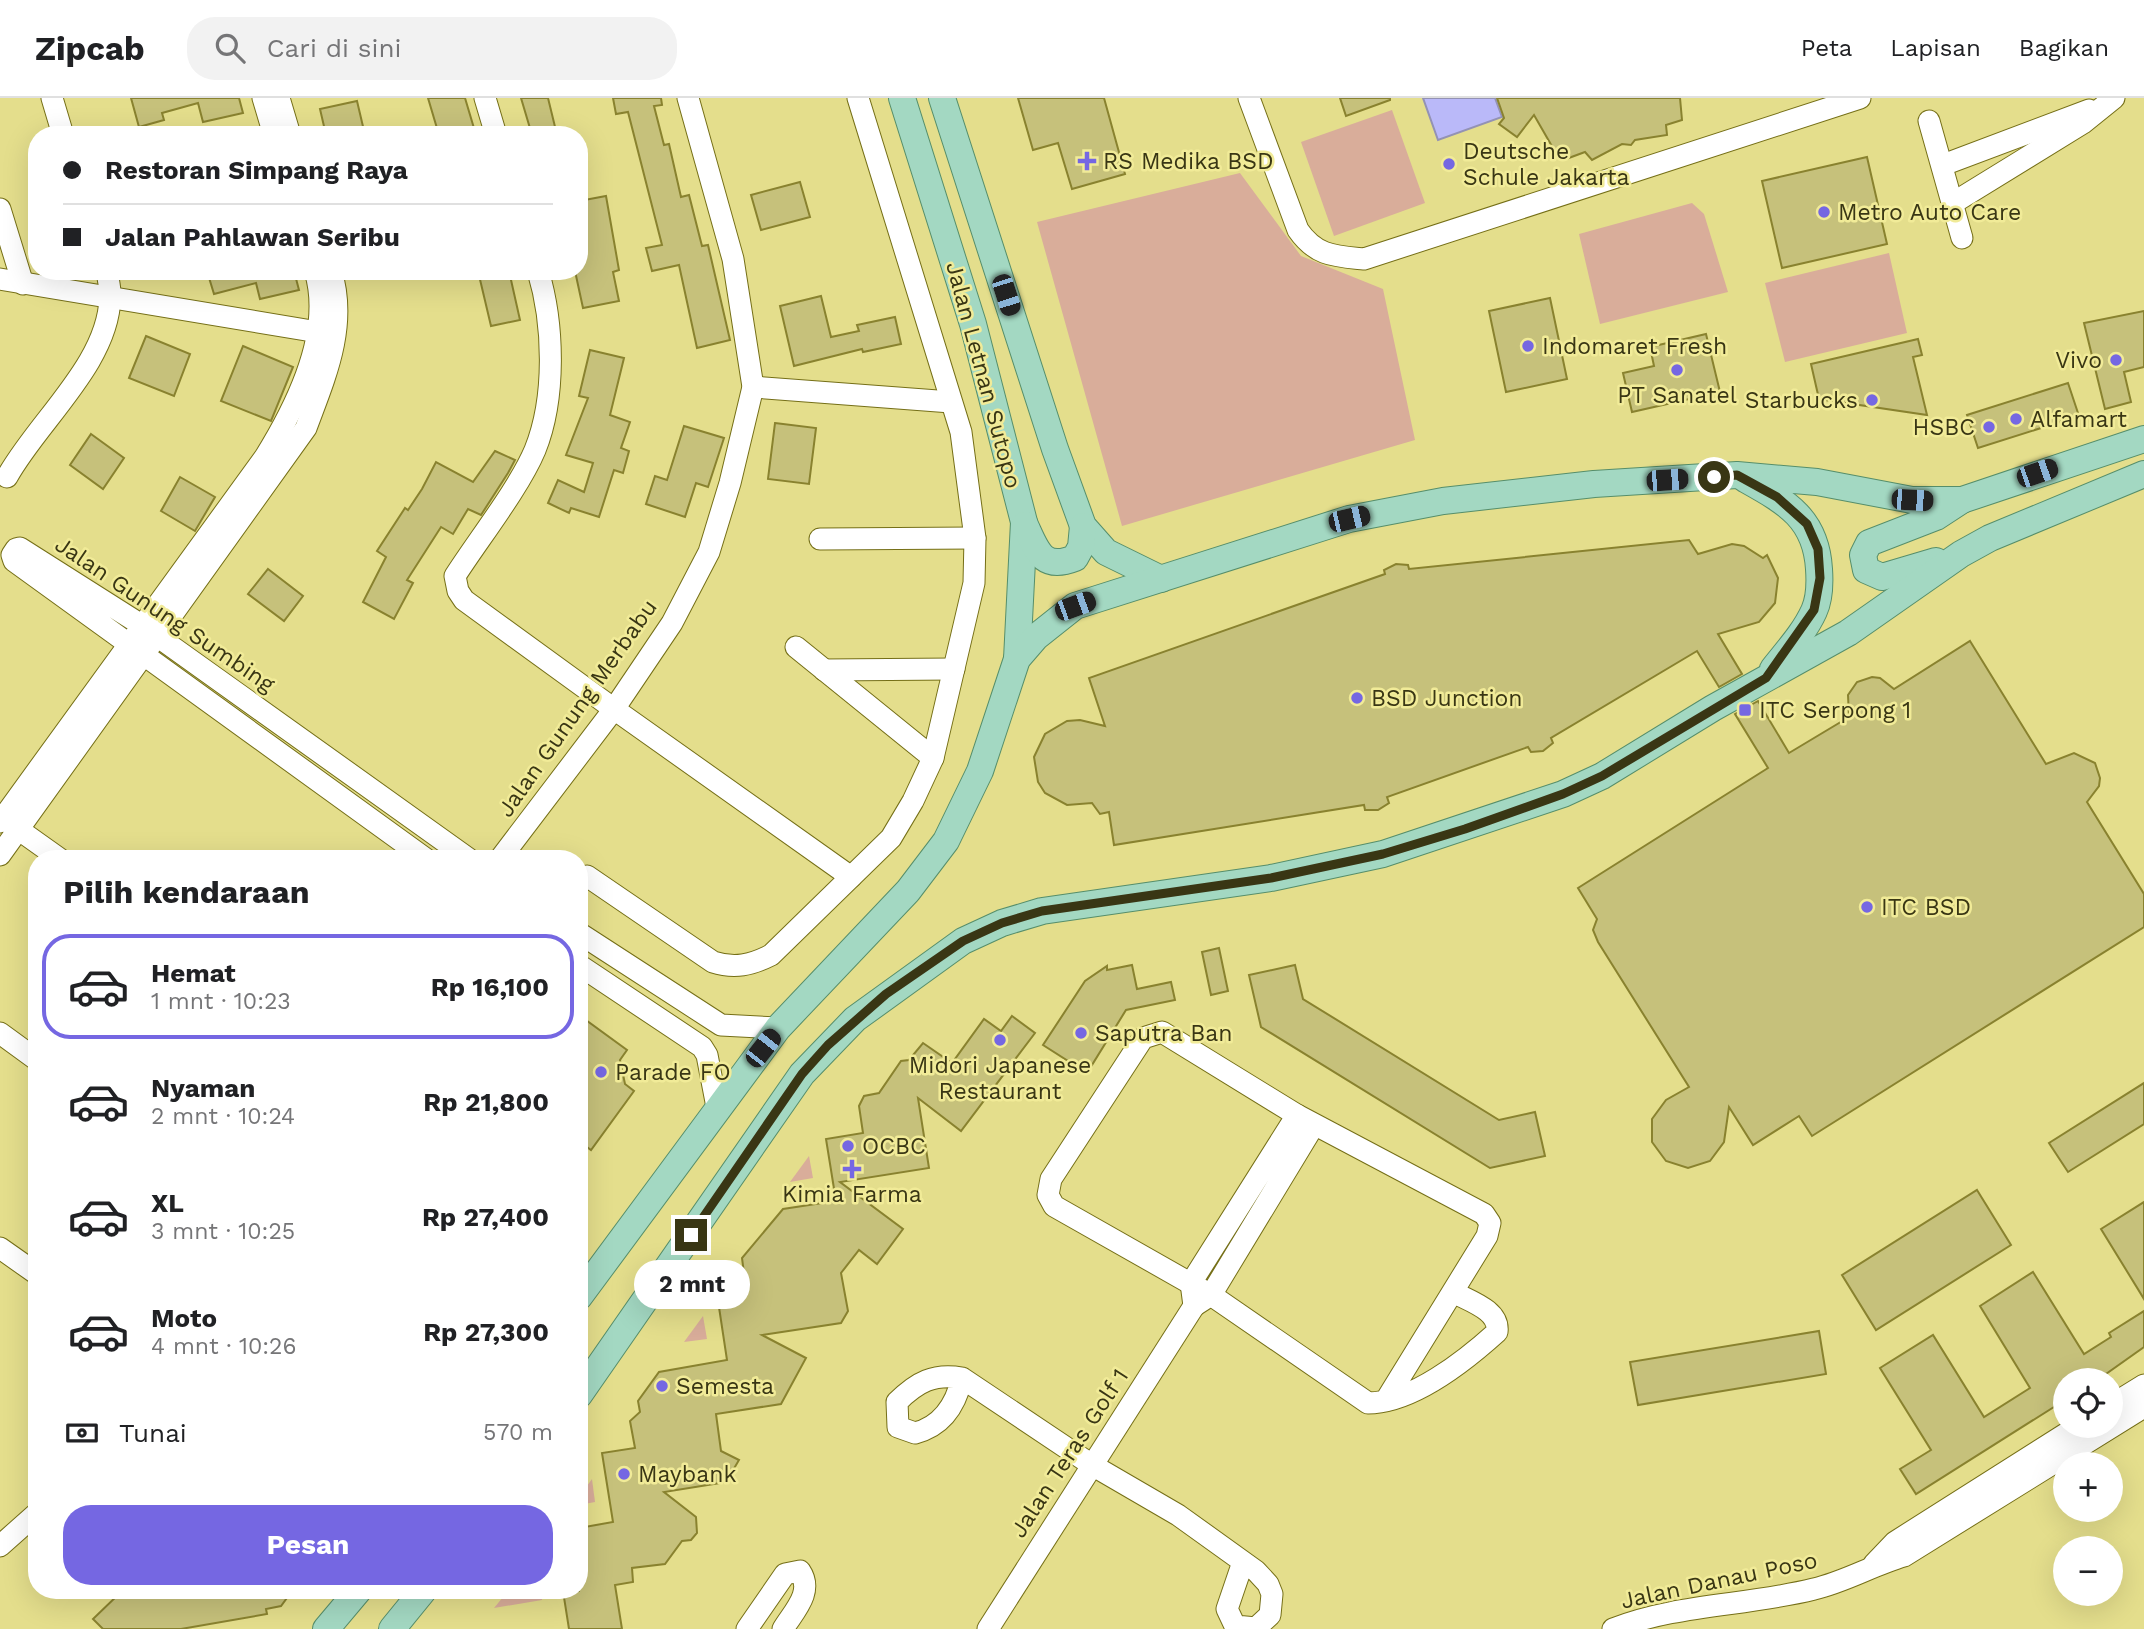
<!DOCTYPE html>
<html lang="id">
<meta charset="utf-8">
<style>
:root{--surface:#fff;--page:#f2f2f2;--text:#202124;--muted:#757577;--line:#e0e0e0;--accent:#7567e2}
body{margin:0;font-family:"Work Sans",sans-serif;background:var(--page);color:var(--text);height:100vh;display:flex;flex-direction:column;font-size:26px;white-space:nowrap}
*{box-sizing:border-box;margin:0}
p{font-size:23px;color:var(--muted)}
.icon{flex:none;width:38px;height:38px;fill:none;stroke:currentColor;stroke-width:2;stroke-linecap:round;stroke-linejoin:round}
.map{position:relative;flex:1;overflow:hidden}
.panel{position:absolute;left:28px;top:752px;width:560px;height:749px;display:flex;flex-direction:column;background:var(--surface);border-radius:28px;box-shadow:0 7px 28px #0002}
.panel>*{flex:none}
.hud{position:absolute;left:28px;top:28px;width:560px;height:154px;border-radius:28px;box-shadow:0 7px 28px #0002;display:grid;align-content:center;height:154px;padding:0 35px;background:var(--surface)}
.controls{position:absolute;left:2053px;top:1270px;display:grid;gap:14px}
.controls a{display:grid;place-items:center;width:70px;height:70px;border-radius:50%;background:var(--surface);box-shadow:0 7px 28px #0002;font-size:35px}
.end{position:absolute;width:32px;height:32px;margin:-16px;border:9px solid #393614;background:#fff;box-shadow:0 0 0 4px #fff}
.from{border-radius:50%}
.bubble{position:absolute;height:49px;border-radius:24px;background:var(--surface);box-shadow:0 7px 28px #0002;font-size:23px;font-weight:700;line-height:49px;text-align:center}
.car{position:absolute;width:21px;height:42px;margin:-21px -10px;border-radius:9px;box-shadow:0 0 5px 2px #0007;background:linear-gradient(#222 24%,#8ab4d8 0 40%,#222 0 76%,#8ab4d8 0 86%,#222 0)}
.hud b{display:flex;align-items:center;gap:24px;height:66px;font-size:26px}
.hud b+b{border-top:2px solid var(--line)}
.hud i{width:18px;height:18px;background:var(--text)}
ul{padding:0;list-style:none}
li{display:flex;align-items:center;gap:21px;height:105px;margin:0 14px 10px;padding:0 21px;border:4px solid transparent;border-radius:28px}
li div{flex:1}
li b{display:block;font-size:26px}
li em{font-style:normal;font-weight:700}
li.current{border-color:var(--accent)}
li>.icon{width:63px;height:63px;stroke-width:1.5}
h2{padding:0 35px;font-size:32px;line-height:84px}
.pay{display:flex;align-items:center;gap:18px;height:77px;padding:0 35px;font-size:26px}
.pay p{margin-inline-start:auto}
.cta{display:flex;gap:14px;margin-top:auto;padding:14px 35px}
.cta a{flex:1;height:80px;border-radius:28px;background:var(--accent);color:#fff;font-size:28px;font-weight:700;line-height:80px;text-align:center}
header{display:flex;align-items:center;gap:42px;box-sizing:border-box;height:98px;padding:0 35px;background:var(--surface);border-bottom:2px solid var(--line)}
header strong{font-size:33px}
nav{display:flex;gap:38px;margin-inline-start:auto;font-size:24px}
.search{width:490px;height:63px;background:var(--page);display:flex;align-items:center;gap:18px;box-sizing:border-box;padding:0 24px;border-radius:28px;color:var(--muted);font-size:26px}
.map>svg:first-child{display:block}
</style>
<header>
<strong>Zipcab</strong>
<div class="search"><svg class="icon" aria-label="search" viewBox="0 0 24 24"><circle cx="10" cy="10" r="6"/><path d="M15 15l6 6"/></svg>Cari di sini</div>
<nav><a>Peta</a><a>Lapisan</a><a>Bagikan</a></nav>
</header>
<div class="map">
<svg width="2144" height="1531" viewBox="0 0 2144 1531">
<rect width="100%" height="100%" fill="#e4de8c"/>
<g fill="#d9ad9a">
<path d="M 1392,12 L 1425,105 L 1334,138 L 1301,44 Z"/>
<path d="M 1240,75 L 1301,158 L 1383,191 L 1415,342 L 1122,428 L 1037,124 Z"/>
<path d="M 1692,105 L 1704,116 L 1728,194 L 1600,226 L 1579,136 Z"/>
<path d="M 1889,155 L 1907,235 L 1785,264 L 1765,185 Z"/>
<path d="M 809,1058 L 813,1080 L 790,1084 Z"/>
<path d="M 703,1218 L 707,1241 L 684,1244 Z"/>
<path d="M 592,1381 L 595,1404 L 579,1407 L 579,1399 Z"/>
<path d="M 508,1493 L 541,1493 L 542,1502 L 494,1510 Z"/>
</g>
<path fill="#bab9f9" stroke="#9392b4" stroke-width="2" d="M 1423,0 L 1495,0 L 1502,19 L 1438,42 Z"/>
<g fill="#c6c17b" stroke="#89822f" stroke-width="2">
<path d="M 131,0 L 239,0 L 243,15 L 203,24 L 198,5 L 162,15 L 164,22 L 139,29 Z"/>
<path d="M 428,0 L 465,0 L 476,37 L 439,37 Z"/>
<path d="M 521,0 L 548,0 L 557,37 L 532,37 Z"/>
<path d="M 613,0 L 661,0 L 662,7 L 654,8 L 664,47 L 669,46 L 681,99 L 689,97 L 702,148 L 708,147 L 730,242 L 697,250 L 679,167 L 652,173 L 646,150 L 662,147 L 628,14 L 616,16 Z"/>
<path d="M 1018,0 L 1104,0 L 1125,76 L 1072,91 L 1058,45 L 1033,52 Z"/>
<path d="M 1340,0 L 1390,0 L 1390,2 L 1346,18 Z"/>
<path d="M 1497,0 L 1680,0 L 1682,22 L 1666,27 L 1667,37 L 1635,42 L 1631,47 L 1622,46 L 1592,62 L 1585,54 L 1566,61 L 1553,50 L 1534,17 L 1517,39 L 1499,26 L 1504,20 Z"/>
<path d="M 357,3 L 365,37 L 326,37 L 320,11 Z"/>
<path d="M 1867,59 L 1887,146 L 1782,170 L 1762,83 Z"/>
<path d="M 800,84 L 810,119 L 761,132 L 751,97 Z"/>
<path d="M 606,98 L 619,172 L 613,174 L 619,203 L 583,210 L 575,173 L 579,173 L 579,103 Z"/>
<path d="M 207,173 L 294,173 L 299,192 L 260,201 L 256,185 L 214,196 Z"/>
<path d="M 478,173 L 509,173 L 520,222 L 491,228 Z"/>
<path d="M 821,198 L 831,239 L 859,233 L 857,227 L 895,219 L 901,246 L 863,254 L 862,251 L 794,268 L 780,208 Z"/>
<path d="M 1550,200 L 1567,281 L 1506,294 L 1489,213 Z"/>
<path d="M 2144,213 L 2144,269 L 2124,274 L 2131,304 L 2105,311 L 2084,225 Z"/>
<path d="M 1706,236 L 1720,294 L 1632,314 L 1623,275 L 1654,268 L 1650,249 Z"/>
<path d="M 146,238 L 190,256 L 174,298 L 129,280 Z"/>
<path d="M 1918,241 L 1922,257 L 1913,259 L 1927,317 L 1819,301 L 1811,266 Z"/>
<path d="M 243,248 L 293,269 L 271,323 L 221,303 Z"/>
<path d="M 590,252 L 624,260 L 610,317 L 630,324 L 621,350 L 629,353 L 623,375 L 614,372 L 599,419 L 571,410 L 569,415 L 548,405 L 558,382 L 584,394 L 593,365 L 566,357 L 588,300 L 579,298 Z"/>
<path d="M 2068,285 L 2079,318 L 1978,350 L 1967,317 Z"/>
<path d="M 775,325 L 816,330 L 809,386 L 768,381 Z"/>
<path d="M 684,328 L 724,340 L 708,389 L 696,385 L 685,419 L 646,406 L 655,378 L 667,382 Z"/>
<path d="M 91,336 L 124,360 L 103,391 L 70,367 Z"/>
<path d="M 495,353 L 515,362 L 508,375 L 481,417 L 468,411 L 453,436 L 441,429 L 407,482 L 413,485 L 394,521 L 363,504 L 386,459 L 377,453 L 405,410 L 408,412 L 422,391 L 436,364 L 473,384 Z"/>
<path d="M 180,379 L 215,399 L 195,433 L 161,413 Z"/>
<path d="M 1689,442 L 1698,456 L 1732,446 L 1744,448 L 1763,460 L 1767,457 L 1778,480 L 1775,505 L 1759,524 L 1718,536 L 1742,576 L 1719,589 L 1697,553 L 1551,640 L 1553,645 L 1543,653 L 1531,654 L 1528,649 L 1387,699 L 1389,705 L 1378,712 L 1365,712 L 1364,707 L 1114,747 L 1109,714 L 1100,716 L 1092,705 L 1067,707 L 1045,695 L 1038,684 L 1034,659 L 1045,636 L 1067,623 L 1080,622 L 1105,628 L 1089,580 L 1385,476 L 1384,472 L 1396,466 L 1408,467 L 1409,471 Z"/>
<path d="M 268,471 L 303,498 L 284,523 L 248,496 Z"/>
<path d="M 1970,543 L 2046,666 L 2074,655 L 2095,665 L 2100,680 L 2099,688 L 2087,704 L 2144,796 L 2144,829 L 1812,1038 L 1799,1018 L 1753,1047 L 1729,1009 L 1724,1044 L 1710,1063 L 1688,1070 L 1666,1063 L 1652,1044 L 1652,1021 L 1666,1002 L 1689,989 L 1598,844 L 1593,832 L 1597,821 L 1578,790 L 1768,670 L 1735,616 L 1758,603 L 1789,655 L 1849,619 L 1848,597 L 1857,584 L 1872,579 L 1880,580 L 1894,591 Z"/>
<path d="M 1219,850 L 1228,893 L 1211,897 L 1202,854 Z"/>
<path d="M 1132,867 L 1137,891 L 1171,884 L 1175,902 L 1126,912 L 1087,975 L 1043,947 L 1085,883 L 1107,868 L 1107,872 Z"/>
<path d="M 1295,867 L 1303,901 L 1499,1022 L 1535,1014 L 1545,1058 L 1490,1070 L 1261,929 L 1249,877 Z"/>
<path d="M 579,917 L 627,952 L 620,962 L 625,986 L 634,993 L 591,1052 L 579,1043 Z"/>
<path d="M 1012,918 L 1035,935 L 961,1033 L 918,1000 L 929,1070 L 840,1084 L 903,1131 L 877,1166 L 859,1152 L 841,1175 L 848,1213 L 841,1225 L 762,1237 L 806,1260 L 781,1306 L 716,1316 L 721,1353 L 739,1362 L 726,1384 L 664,1394 L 696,1419 L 697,1435 L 691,1442 L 682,1443 L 665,1466 L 632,1470 L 633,1484 L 615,1487 L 622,1531 L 569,1531 L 563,1493 L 579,1493 L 579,1430 L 613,1424 L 602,1355 L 635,1350 L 630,1323 L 640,1314 L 638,1303 L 659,1274 L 727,1262 L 717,1196 L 746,1191 L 742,1160 L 783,1111 L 836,1103 L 826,1041 L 863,1035 L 859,1008 L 864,998 L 879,995 L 901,963 L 909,962 L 923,945 L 952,965 L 984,921 L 1001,933 Z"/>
<path d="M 2144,985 L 2144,1026 L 2068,1074 L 2049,1045 Z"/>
<path d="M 1977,1092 L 2011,1147 L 1876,1232 L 1842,1177 Z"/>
<path d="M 2144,1104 L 2144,1201 L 2101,1131 Z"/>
<path d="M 2033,1174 L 2084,1256 L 2111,1239 L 2109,1235 L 2144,1213 L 2144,1249 L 2096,1283 L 2065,1283 L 2065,1302 L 1916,1396 L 1900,1371 L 1931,1352 L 1880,1270 L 1933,1237 L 1984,1319 L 2030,1290 L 1980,1208 Z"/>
<path d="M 1819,1233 L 1826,1276 L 1638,1307 L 1630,1264 Z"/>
<path d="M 122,1493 L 292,1493 L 281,1508 L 266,1511 L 267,1516 L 181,1531 L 103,1531 L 93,1521 Z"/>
</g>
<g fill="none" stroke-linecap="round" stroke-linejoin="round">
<g stroke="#756f17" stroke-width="23">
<g id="minor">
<path d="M 52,0 L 63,37"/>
<path d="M 263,0 L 274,37"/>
<path d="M 279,0 L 290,37"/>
<path d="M 485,0 L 496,37"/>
<path d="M 1249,0 L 1298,132 C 1316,158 1334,158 1364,161 L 1860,0"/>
<path d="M 1929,23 L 1962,140"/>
<path d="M 1943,67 L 2089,12"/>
<path d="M 1953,105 L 2083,25 L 2114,0"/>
<path d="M 0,111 L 23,186"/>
<path d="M 538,173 C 554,226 556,300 535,352 C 519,390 478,442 455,478 L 458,493 L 464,502 L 614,611 L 851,779"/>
<path d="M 0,181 L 330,236"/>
<path d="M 753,289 L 951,304"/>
<path d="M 7,379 C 37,324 108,266 110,200 C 111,192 108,182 107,173"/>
<path d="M 820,441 L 975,440"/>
<path d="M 796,549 L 933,660"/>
<path d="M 824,572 L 954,571"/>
<path d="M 0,724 L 265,359 C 296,309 334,235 315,173"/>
<path d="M 8,724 L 60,761"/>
<path d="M 0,757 L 306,330 C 325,279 348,228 331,173"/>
<path d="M 426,761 L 14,463 L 12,457 L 16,451 L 20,450 L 143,528 L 469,761"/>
<path d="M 500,761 L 614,611 L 672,525 L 709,454 L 730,385 L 753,289 L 733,161 L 688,0"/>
<path d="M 587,778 L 713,864 C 735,871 751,867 771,857 L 891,740 L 913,703 L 933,660 L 974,485 L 975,440 L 961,334 L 858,0"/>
<path d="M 579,835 L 721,927 L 778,930"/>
<path d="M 579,867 L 702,949 L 707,957 L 717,1009"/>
<path d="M 0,935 L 37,962"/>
<path d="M 1297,1017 L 1191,1185 L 1194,1208 L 1211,1197 L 1314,1027"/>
<path d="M 0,1150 L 37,1176"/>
<path d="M 962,1280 C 956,1306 943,1328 915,1335 L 898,1329 L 897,1304 C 917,1284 934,1275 962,1280 L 1092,1367 L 1178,1417 L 1256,1473 L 1268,1486 L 1272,1496 L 1270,1517 L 1256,1530 L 1235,1528 L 1227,1511 L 1243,1464"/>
<path d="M 1386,1302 L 1487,1138 L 1490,1125 L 1484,1116 L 1297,1017 L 1162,934 L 1143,940 L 1051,1081 L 1048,1097 L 1054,1108 L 1211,1197 L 1368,1305 C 1412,1305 1466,1262 1497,1234 C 1500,1212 1469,1203 1453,1194"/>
<path d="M 2110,1308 L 2144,1287"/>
<path d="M 0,1448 L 37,1415"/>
<path d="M 1874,1466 L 1895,1444 L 2078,1328"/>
<path d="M 747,1531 L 785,1476 L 800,1473 C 814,1494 794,1513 783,1531"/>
<path d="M 988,1531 L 1194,1208"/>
<path d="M 1613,1531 C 1676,1506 1747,1508 1814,1491 C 1845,1484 1873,1467 1904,1458 L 2144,1309"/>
</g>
</g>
<g stroke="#568e6a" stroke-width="28">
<g id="major">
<path d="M 902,0 L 973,226 L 1024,424 L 1017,561"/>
<path d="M 942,0 L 1055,351 L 1083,428 L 1106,454 L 1161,481"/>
<path d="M 1745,381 C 1786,404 1816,420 1819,471 C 1820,485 1820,500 1814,513 C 1804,535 1787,553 1773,571"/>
<path d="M 1025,427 C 1037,453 1042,473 1075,460 L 1081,449 L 1083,428"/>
<path d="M 1936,463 L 1882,479 L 1866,472 L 1863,457 L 1869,445 L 1936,419 L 1962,402"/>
<path d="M 579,1199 L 778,930 L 908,793 L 946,743 L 980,673 L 1017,561 L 1036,539 L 1075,508 L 1349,421 L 1443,403 L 1594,386 L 1737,377 L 1817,384 L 1912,402 L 1962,402 L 2144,341"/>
<path d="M 579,1297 L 802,976 L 855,921 L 963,843 L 1002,825 L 1042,813 L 1271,780 L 1383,756 L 1563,696 L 1602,678 L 1713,610 L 1848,535 L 1961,456 L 1990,440 L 2144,376"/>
<path d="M 326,1531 L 358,1493"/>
<path d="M 392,1531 L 423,1493"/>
</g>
</g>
<use href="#minor" stroke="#fff" stroke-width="21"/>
<use href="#major" stroke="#a3d8c2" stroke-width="26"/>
</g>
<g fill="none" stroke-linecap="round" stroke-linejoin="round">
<path stroke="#393614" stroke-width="9" d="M 691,1137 L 802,976 L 828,947 L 886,896 L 963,843 L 1002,825 L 1042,813 L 1271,780 L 1383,756 L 1465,731 L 1563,696 L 1602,678 L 1766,580 L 1814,512 L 1820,480 L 1818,451 L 1807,426 L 1777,399 L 1737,377 L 1714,379"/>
</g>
<g fill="#7567e2" stroke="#f1eb98" stroke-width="2.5">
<path d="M1083.5 52.5h7v7h7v7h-7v7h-7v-7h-7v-7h7z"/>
<circle cx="1449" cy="66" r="7"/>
<circle cx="1824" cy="114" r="7"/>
<circle cx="1528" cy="248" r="7"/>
<circle cx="2116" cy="262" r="7"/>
<circle cx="1677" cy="272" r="7"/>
<circle cx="1872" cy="302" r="7"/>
<circle cx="2016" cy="321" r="7"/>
<circle cx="1989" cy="329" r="7"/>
<circle cx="1357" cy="600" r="7"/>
<rect x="1738" y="605" width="14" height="14" rx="3.5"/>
<circle cx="1867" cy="809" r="7"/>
<circle cx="1081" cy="935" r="7"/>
<circle cx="1000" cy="942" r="7"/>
<circle cx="601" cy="974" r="7"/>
<circle cx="848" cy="1048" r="7"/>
<path d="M848.5 1060.5h7v7h7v7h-7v7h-7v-7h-7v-7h7z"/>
<circle cx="662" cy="1288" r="7"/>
<circle cx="624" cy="1376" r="7"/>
</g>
<g text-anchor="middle" stroke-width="5" stroke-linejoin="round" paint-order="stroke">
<g font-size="23" fill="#393614" stroke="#f1eb98" text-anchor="start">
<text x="1463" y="61">Deutsche<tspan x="1463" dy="26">Schule Jakarta</tspan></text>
<text x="1103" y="71">RS Medika BSD</text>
<text x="1838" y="122">Metro Auto Care</text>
<text x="1542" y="256">Indomaret Fresh</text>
<text x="2102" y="270" text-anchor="end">Vivo</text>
<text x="1677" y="305" text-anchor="middle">PT Sanatel</text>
<text x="1858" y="310" text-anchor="end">Starbucks</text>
<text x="2030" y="329">Alfamart</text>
<text x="1975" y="337" text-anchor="end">HSBC</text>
<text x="1371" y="608">BSD Junction</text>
<text x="1759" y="620">ITC Serpong 1</text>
<text x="1881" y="817">ITC BSD</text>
<text x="1095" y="943">Saputra Ban</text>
<text x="1000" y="975" text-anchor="middle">Midori Japanese<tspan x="1000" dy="26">Restaurant</tspan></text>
<text x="615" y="982">Parade FO</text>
<text x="862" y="1056">OCBC</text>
<text x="852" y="1104" text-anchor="middle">Kimia Farma</text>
<text x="676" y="1296">Semesta</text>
<text x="638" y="1384">Maybank</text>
</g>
<g font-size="23" fill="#393614" stroke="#f1eb98">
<text transform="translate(984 277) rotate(75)" y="8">Jalan Letnan Sutopo</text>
<text transform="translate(165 516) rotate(34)" y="8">Jalan Gunung Sumbing</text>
<text transform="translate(577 610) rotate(-55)" y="8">Jalan Gunung Merbabu</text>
<text transform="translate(1069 1355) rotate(-57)" y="8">Jalan Teras Golf 1</text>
<text transform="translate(1719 1482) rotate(-12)" y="8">Jalan Danau Poso</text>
</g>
</g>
</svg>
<div class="controls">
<a><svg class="icon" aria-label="locate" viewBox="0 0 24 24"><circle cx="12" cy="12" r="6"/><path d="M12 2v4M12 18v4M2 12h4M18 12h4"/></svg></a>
<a>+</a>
<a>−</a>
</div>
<i class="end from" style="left:1714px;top:379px"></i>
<i class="end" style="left:691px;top:1137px"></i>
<div class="bubble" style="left:634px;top:1162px;width:116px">2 mnt</div>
<i class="car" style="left:1006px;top:197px;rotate:162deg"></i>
<i class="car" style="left:2037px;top:375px;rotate:71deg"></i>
<i class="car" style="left:1667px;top:382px;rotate:86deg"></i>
<i class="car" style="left:1912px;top:402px;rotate:93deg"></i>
<i class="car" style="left:1349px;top:421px;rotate:77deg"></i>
<i class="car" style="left:1075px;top:508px;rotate:70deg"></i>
<i class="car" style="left:763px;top:950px;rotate:38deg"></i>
<div class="hud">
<b><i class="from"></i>Restoran Simpang Raya</b>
<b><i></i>Jalan Pahlawan Seribu</b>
</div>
<section class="panel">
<h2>Pilih kendaraan</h2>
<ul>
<li class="current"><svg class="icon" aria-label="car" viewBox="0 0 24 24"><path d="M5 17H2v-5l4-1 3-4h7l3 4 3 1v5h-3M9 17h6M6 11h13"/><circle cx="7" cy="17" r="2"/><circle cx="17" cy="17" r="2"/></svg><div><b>Hemat</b><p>1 mnt · 10:23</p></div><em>Rp 16,100</em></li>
<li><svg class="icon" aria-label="car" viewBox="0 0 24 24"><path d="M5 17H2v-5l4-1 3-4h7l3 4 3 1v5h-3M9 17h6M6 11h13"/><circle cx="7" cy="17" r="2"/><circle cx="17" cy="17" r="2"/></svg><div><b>Nyaman</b><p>2 mnt · 10:24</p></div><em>Rp 21,800</em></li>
<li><svg class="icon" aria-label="car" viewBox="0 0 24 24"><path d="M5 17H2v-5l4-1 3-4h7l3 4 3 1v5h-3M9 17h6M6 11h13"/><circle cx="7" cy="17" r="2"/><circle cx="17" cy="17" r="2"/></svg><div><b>XL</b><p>3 mnt · 10:25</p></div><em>Rp 27,400</em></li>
<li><svg class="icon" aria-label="car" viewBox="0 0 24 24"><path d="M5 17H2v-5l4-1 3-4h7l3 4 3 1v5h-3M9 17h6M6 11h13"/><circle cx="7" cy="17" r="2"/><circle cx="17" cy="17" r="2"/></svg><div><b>Moto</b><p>4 mnt · 10:26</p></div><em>Rp 27,300</em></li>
</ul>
<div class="pay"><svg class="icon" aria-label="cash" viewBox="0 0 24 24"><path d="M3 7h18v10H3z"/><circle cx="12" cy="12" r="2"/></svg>Tunai<p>570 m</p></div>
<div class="cta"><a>Pesan</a></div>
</section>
</div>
